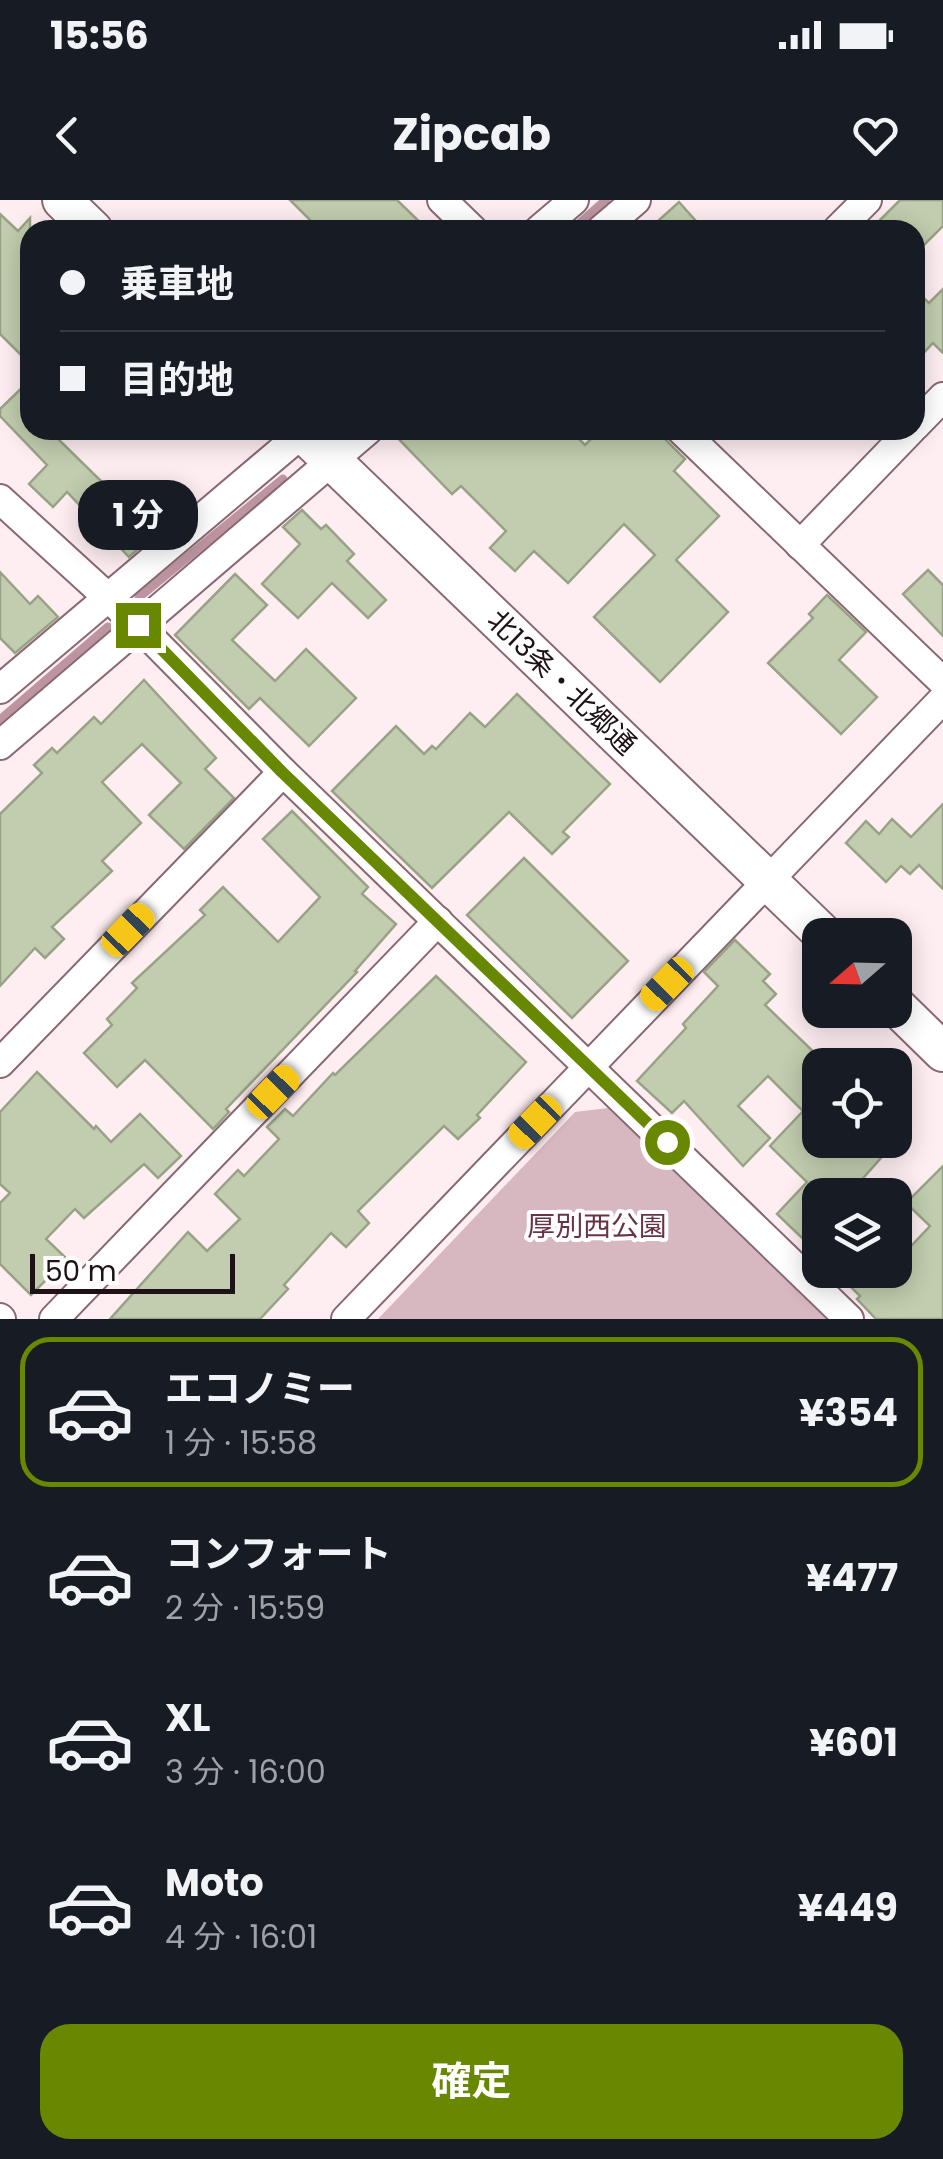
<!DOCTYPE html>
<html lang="ja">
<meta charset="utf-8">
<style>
:root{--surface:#171b24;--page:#20242c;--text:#f1f3f6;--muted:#9ea1a6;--line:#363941;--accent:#698801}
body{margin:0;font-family:Poppins,"Noto Sans JP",sans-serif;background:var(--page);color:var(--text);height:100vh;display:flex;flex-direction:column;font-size:38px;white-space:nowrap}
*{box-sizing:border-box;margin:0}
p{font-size:32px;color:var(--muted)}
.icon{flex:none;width:55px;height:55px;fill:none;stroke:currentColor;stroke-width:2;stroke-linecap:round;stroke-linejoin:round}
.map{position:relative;height:1119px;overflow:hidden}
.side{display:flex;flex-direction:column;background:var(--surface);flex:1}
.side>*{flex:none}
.banner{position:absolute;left:20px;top:20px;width:905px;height:220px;border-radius:30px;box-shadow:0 5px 25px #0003;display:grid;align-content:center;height:220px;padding:0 40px;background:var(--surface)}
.needle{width:65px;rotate:250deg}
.buttons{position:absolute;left:802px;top:718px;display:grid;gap:20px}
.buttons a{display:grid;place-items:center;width:110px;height:110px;border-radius:20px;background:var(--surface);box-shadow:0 5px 25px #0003;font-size:50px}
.scale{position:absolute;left:30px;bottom:25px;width:205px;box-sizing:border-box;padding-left:10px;border:5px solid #1f1216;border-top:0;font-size:28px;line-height:35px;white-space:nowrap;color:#1f1216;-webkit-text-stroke:8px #fff;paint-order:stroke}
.end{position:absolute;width:45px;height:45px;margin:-22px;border:12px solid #698801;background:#fff;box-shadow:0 0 0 5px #fff}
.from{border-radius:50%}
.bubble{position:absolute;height:70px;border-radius:30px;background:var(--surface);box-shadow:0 5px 25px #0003;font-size:32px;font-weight:700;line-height:70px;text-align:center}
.car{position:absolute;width:30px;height:60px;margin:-30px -15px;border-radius:12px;box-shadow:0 0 8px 2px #0007;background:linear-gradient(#f5c518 24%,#345 0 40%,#f5c518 0 76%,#345 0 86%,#f5c518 0)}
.banner b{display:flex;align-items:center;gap:35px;height:95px;font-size:38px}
.banner b+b{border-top:2px solid var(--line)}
.banner i{width:25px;height:25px;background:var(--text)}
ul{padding:18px 0 0;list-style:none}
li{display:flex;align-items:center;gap:30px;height:150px;margin:0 20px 15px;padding:0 20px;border:5px solid transparent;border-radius:30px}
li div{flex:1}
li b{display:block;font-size:38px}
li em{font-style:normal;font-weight:700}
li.current{border-color:var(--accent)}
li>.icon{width:90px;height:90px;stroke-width:1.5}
.button{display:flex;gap:20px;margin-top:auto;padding:20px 40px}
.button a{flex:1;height:115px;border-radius:30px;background:var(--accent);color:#fff;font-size:40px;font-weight:700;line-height:115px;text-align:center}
.status{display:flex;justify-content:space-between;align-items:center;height:70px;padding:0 50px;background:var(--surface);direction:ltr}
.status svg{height:28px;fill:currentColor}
header{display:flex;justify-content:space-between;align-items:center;height:130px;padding:0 40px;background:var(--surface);font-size:45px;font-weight:700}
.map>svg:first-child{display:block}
</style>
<div class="status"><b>15:56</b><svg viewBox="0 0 49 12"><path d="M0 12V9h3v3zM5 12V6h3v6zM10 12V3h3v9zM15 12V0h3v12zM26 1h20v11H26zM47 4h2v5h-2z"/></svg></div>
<header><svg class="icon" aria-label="back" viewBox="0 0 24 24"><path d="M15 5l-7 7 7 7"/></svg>Zipcab<svg class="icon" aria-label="heart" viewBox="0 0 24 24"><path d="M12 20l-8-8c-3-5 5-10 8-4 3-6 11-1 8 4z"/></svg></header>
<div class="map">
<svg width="943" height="1119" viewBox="0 0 943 1119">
<rect width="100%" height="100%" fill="#feeef2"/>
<path fill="#d7b7c0" d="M 608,908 L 826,1119 L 378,1119 L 575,912 Z"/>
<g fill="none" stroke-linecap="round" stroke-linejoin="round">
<g stroke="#bd95a0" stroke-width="9">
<path d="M 572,30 L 606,0"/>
<path d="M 139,397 L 283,279"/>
<path d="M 0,520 L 108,427"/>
</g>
</g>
<g fill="#c1cdae" stroke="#98a385" stroke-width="2.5">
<path d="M 290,0 L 397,0 L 428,30 L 320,30 Z"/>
<path d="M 900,0 L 943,0 L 943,26 L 915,54 L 915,30 L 870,30 Z"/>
<path d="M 679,2 L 704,30 L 648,30 Z"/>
<path d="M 0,14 L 18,31 L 30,18 L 30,164 L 0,134 Z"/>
<path d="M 943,89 L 943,153 L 933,143 L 915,162 L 915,90 L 929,103 Z"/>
<path d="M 30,180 L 30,230 L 49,230 L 155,334 L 129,357 L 67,292 L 53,307 L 29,284 L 47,265 L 0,216 L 0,209 Z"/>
<path d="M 390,230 L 570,230 L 585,245 L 600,230 L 656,230 L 685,259 L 674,271 L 719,316 L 676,360 L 728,412 L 660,482 L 594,417 L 655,355 L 624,324 L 568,383 L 534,351 L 515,371 L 490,348 L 506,331 L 461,286 L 452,294 Z"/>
<path d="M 302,310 L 321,329 L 326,325 L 354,354 L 347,361 L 386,400 L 368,418 L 332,383 L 298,418 L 262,384 L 300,344 L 283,327 Z"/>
<path d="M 928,370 L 943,385 L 943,436 L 903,394 Z"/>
<path d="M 0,372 L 30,404 L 38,396 L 58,417 L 15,453 L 0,438 Z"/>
<path d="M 235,374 L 267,405 L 232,440 L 275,481 L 306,449 L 356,498 L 309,546 L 260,498 L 249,509 L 175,435 Z"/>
<path d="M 827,395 L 866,432 L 839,460 L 877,497 L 841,534 L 768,463 L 813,418 L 809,414 Z"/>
<path d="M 144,480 L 216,558 L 205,569 L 234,598 L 184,649 L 149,615 L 181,583 L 142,544 L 102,582 L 141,623 L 102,661 L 112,671 L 52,727 L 64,739 L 45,758 L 35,748 L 0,786 L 0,614 L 42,573 L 34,565 L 52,548 L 57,553 L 94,517 L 101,524 Z"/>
<path d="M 517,494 L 610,584 L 563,632 L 569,637 L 552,654 L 509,612 L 432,688 L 332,591 L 396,526 L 424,554 L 432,546 L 436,549 L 470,513 L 485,527 Z"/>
<path d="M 943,604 L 943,689 L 919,665 L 910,674 L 901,666 L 886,682 L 846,643 L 866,621 L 879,634 L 892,619 L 911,637 Z"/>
<path d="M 292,611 L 368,687 L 362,694 L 396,724 L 355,771 L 357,772 L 226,909 L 229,912 L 213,929 L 145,860 L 117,887 L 84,853 L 112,825 L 107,819 L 137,788 L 132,783 L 205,715 L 200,710 L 223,687 L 278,742 L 320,697 L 263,639 Z"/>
<path d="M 524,658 L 628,761 L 572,818 L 467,715 Z"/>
<path d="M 735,740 L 770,774 L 763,781 L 776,794 L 765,805 L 820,858 L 820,940 L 897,940 L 848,995 L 820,995 L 820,1055 L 777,1014 L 807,982 L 770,946 L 803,911 L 768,876 L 738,906 L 770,938 L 743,966 L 684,901 L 672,913 L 637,881 L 686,828 L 683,824 L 718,786 L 704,772 Z"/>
<path d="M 436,776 L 526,862 L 477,915 L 480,918 L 458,939 L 444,926 L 358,1011 L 369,1023 L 346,1047 L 331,1033 L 284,1085 L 288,1089 L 260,1119 L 110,1119 L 188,1032 L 207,1051 L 240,1019 L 215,994 L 238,970 L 244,976 L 279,939 L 267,927 L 285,909 L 293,916 L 333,873 L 335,875 Z"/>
<path d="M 37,872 L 94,929 L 96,926 L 111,942 L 140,914 L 181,956 L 158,978 L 144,964 L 84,1018 L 75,1009 L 46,1039 L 67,1059 L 31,1095 L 0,1064 L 0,1003 L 10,993 L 0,984 L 0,912 Z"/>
<path d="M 943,966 L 943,1119 L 876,1119 L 857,1099 L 860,1096 L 834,1070 L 895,1070 L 895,1063 L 930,1026 L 906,1003 Z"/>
</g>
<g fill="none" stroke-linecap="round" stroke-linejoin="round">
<g stroke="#8a6872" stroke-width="32">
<g id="street">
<path d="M 442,0 L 473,30"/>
<path d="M 539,30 L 574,0"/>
<path d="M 601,30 L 636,0"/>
<path d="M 837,30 L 867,0"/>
<path d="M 915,226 L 943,197"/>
<path d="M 681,230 L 943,482"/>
<path d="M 0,299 L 138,425 L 283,572 L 849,1119"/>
<path d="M 800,345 L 911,230"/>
<path d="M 0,489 L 306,230"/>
<path d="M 0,545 L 368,230"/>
<path d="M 0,863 L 283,572"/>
<path d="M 0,1118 L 1,1119"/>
<path d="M 54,1119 L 438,721"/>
<path d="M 346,1119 L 943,499"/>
</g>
</g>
<g stroke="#8a6872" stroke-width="42">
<g id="secondary">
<path d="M 62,0 L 93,30"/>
<path d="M 300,230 L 824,735"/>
<path d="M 895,805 L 943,852"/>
</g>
</g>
<use href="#street" stroke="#fff" stroke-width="28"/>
<use href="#secondary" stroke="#fff" stroke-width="38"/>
</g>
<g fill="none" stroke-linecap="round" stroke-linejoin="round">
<path stroke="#698801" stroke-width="12" d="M 138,425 L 282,572 L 667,942"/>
</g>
<g text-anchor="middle" stroke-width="8" stroke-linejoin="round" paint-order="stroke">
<g font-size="28" fill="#1f1216" stroke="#fff">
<text transform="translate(562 482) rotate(44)" y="10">北13条・北郷通</text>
</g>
<g font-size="28" fill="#693346" stroke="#fff">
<text x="597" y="1036">厚別西公園</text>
</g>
</g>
</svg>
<div class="buttons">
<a><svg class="needle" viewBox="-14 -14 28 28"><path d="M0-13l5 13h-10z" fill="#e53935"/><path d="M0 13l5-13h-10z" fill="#9ea1a6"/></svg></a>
<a><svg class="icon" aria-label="locate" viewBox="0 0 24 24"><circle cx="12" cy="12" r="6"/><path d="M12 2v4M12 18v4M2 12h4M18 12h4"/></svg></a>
<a><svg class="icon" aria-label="layers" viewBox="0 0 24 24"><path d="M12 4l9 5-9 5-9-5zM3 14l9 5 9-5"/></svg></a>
</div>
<div class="scale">50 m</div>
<i class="end from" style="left:667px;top:942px"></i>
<i class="end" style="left:138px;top:425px"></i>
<div class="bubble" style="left:78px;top:280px;width:120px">1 分</div>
<i class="car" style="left:128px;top:730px;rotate:44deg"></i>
<i class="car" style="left:667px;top:784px;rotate:224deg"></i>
<i class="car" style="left:273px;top:892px;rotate:44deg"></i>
<i class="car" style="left:535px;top:922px;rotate:224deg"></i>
<div class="banner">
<b><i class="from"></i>乗車地</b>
<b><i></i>目的地</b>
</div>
</div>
<section class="side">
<ul>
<li class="current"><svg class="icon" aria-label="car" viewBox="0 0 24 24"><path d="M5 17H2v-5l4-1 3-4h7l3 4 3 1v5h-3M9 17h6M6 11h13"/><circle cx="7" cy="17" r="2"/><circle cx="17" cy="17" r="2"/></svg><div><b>エコノミー</b><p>1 分 · 15:58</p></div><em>¥354</em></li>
<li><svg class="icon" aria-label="car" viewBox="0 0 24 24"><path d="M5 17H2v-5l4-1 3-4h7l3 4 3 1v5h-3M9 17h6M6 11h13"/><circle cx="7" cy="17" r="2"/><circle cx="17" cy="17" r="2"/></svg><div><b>コンフォート</b><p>2 分 · 15:59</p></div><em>¥477</em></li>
<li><svg class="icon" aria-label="car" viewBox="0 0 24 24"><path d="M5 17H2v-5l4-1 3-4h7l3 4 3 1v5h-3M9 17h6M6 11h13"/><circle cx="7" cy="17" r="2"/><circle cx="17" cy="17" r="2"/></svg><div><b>XL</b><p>3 分 · 16:00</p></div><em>¥601</em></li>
<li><svg class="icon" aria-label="car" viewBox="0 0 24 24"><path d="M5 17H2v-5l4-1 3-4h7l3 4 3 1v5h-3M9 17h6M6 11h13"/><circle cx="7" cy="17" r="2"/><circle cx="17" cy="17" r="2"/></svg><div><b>Moto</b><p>4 分 · 16:01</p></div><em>¥449</em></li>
</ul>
<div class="button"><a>確定</a></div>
</section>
